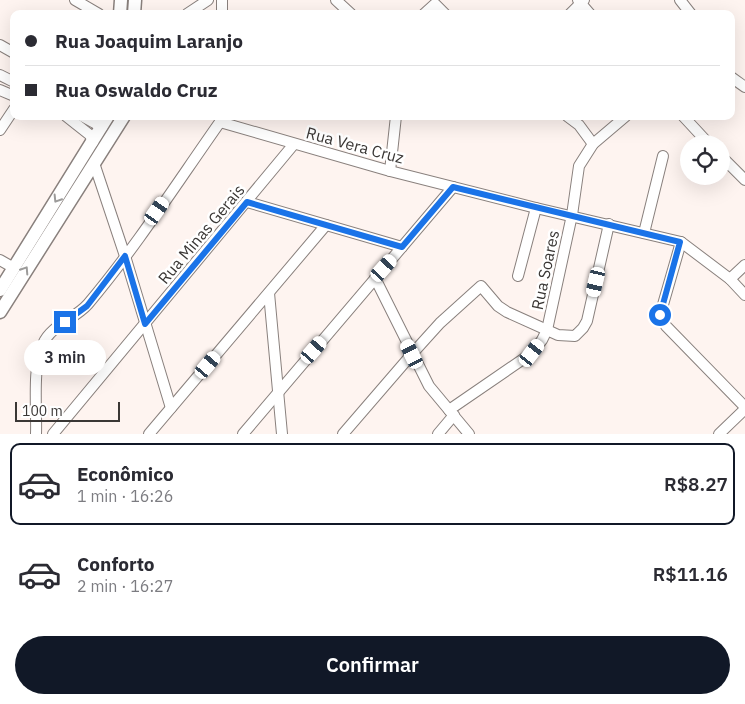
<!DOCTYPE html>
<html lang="pt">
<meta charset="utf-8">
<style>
:root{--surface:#fff;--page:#f2f2f3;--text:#2b2b33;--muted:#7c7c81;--line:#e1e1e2;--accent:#111827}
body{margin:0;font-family:"IBM Plex Sans",sans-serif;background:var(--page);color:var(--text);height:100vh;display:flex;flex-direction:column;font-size:19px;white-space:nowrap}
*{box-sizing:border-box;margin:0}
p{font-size:16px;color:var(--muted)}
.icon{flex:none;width:28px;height:28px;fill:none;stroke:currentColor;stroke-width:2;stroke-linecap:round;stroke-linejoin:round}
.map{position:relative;height:434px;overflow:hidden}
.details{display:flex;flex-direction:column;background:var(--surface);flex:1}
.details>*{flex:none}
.banner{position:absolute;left:10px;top:10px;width:725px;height:110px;border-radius:10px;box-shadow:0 5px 20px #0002;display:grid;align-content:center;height:110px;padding:0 15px;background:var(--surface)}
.buttons{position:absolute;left:680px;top:135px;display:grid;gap:10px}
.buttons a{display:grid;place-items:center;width:50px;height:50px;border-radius:50%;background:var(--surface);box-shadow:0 5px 20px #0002;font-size:25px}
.scale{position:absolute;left:15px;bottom:12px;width:105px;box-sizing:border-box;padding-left:5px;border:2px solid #3a3735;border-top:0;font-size:14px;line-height:18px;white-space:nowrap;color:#3a3735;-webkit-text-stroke:4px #fff;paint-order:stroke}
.end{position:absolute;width:22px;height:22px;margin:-11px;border:6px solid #1a73e8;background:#fff;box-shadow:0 0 0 2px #fff}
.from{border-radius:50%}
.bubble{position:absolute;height:35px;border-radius:18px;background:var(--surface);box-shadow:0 5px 20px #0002;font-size:16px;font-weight:600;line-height:35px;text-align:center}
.car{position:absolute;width:15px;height:30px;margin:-15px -8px;border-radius:6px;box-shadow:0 0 4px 1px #0007;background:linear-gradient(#fff 24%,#345 0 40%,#fff 0 76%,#345 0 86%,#fff 0)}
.banner b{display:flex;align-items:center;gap:18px;height:48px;font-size:19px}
.banner b+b{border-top:1px solid var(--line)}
.banner i{width:12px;height:12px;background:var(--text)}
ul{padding:9px 0 0;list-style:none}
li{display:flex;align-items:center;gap:15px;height:82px;margin:0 10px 8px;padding:0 5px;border:2px solid transparent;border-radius:10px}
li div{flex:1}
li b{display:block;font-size:19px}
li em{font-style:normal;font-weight:600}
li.current{border-color:var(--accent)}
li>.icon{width:45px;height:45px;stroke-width:1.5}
.cta{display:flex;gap:10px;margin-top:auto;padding:10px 15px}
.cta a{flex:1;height:58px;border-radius:30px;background:var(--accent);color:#fff;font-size:20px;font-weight:600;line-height:58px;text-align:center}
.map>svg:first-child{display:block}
</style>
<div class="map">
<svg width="745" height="434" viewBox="0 0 745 434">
<rect width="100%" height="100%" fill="#fef4f0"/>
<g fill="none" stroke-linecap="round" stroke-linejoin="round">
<g stroke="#89807d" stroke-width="12">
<g id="minor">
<path d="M 75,0 L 99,14"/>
<path d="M 222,0 L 222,14"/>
<path d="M 336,0 L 351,14"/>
<path d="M 578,0 L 590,14"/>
<path d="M 680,0 L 691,14"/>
<path d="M 187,14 L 208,0"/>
<path d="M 424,14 L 435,4 L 445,14"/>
<path d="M 570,14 L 584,0"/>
<path d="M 0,45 L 14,53"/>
<path d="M 0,75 L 14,82"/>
<path d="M 731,77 L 745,87"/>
<path d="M 0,90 L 14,96"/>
<path d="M 66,116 L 90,135 L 93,142"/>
<path d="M 82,116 L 102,127"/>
<path d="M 567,116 L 579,125 L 593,144"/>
<path d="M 683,116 L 709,144"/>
<path d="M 220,122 L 390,171 L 536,208 L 681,242 L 730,279 L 745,295"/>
<path d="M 0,130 L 14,109"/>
<path d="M 721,156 L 745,180"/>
<path d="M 94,163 L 125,256 L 171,408"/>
<path d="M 390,171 L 396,116"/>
<path d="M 247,202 L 402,247"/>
<path d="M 644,233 L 663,156"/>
<path d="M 681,242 L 660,315 L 666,326 L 745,407"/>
<path d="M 0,260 L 14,268"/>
<path d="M 518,276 L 536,208"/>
<path d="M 375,278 L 429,386 L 469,434"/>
<path d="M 730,279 L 745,265"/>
<path d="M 269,293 L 282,434"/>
<path d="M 449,410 L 532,353 L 542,340 L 547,330 L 572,215 L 579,166 L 593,144 L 626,116"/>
<path d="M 36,434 C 37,408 32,367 43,344 C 51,325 75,319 88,304 C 136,247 177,183 220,122 L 221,117"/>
<path d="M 53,434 L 294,144"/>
<path d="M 149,434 L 326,225"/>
<path d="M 243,434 L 453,187"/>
<path d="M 343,434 L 412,354 L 440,323 L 481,286 L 498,306 L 507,312 L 558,335 L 575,336 L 583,328 L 587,321 L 609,224"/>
<path d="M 438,434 L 454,415"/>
<path d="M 719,434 L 745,409"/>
</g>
</g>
<g stroke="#89807d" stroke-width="15">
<g id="major">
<path d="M 120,14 L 121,0"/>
<path d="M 134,14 L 135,0"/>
<path d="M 0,290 L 108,116"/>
<path d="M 0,312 L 124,116"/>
</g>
</g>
<use href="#minor" stroke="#fff" stroke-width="10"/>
<use href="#major" stroke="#fff" stroke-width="12"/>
</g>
<defs><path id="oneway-chevron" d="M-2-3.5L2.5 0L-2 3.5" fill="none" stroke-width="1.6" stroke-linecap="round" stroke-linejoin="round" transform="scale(1.25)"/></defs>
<g stroke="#9c9b9a">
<use href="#oneway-chevron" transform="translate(57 199) rotate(122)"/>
<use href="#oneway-chevron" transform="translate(25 270) rotate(-57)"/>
</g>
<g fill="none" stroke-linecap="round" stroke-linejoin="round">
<path stroke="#1a73e8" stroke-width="6" d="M 65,322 L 87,306 L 125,256 L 145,324 L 247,202 L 402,247 L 453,187 L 680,242 L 660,315"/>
</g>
<g text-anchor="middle" stroke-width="5" stroke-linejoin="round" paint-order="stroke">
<g font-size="16" fill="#3a3735" stroke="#fff">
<text transform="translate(355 145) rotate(15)" y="6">Rua Vera Cruz</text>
<text transform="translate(201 234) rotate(-50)" y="6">Rua Minas Gerais</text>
<text transform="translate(545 270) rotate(-78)" y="6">Rua Soares</text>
</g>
</g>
</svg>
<div class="buttons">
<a><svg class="icon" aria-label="locate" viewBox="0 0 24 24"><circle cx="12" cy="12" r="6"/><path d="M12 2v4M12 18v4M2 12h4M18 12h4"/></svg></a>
</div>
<div class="scale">100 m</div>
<i class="end from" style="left:660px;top:315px"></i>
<i class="end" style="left:65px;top:322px"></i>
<div class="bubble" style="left:24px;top:340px;width:82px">3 min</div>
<i class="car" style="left:157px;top:211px;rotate:35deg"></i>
<i class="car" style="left:384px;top:268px;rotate:42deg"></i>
<i class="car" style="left:596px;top:282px;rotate:193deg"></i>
<i class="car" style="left:314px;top:350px;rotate:41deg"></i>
<i class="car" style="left:532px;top:353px;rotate:38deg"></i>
<i class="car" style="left:412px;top:354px;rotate:334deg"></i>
<i class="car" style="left:208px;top:365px;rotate:40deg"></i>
<div class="banner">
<b><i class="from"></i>Rua Joaquim Laranjo</b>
<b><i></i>Rua Oswaldo Cruz</b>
</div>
</div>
<section class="details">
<ul>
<li class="current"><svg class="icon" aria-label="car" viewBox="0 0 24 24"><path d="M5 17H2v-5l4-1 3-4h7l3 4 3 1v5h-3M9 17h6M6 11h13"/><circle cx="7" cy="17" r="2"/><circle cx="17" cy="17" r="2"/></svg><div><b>Econômico</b><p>1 min · 16:26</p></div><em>R$8.27</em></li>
<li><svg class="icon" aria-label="car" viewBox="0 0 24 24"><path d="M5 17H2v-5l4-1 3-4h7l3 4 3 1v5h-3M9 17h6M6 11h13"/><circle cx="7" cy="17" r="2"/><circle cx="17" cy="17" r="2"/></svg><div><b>Conforto</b><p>2 min · 16:27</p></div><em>R$11.16</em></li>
</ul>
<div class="cta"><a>Confirmar</a></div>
</section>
